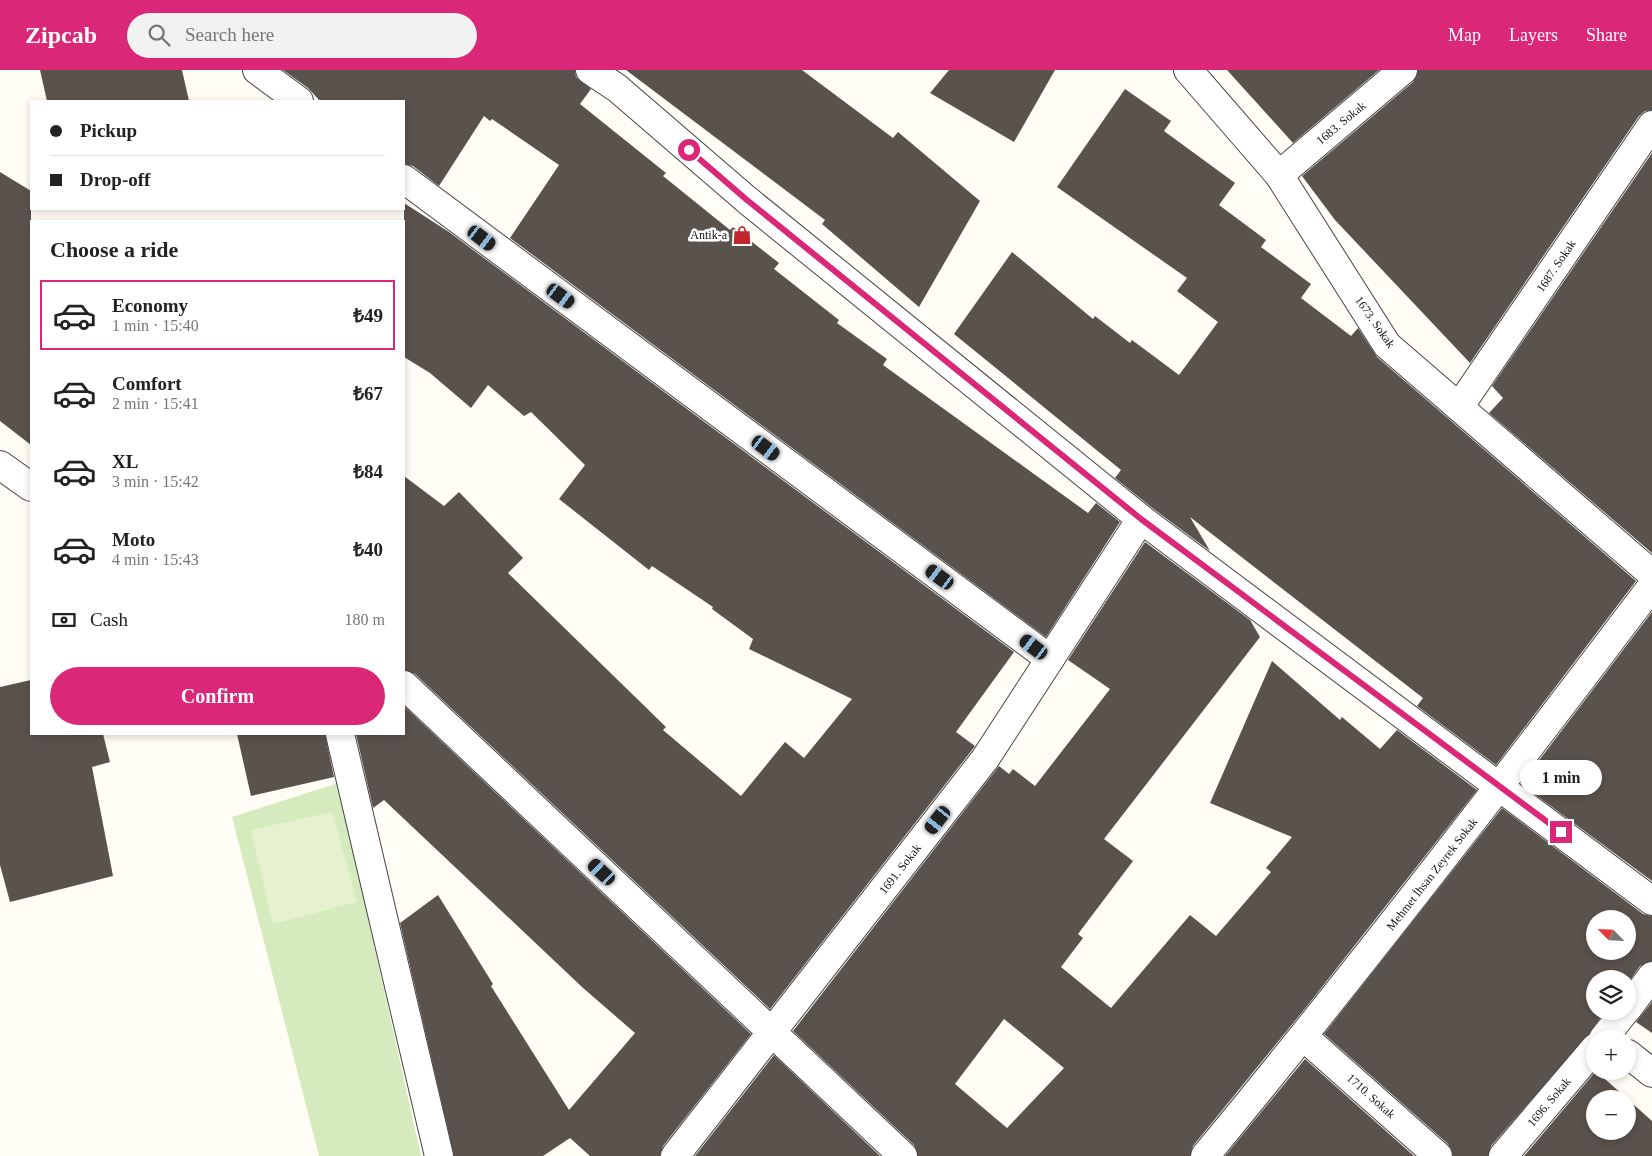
<!DOCTYPE html>
<meta charset="utf-8">
<style>
:root{--surface:#fff;--page:#f2f2f2;--text:#222;--muted:#767676;--line:#e0e0e0;--accent:#db2777}
body{margin:0;font-family:Georgia,serif;background:var(--page);color:var(--text);height:100vh;display:flex;flex-direction:column;font-size:19px;white-space:nowrap}
*{box-sizing:border-box;margin:0}
p{font-size:16px;color:var(--muted)}
.icon{flex:none;width:28px;height:28px;fill:none;stroke:currentColor;stroke-width:2;stroke-linecap:round;stroke-linejoin:round}
.map{position:relative;flex:1;overflow:hidden}
.side{position:absolute;left:30px;top:150px;width:375px;height:515px;display:flex;flex-direction:column;background:var(--surface);border-radius:0px;box-shadow:0 2px 8px #0003}
.side>*{flex:none}
.guide{position:absolute;left:30px;top:30px;width:375px;height:110px;border-radius:0px;box-shadow:0 2px 8px #0003;display:grid;align-content:center;height:110px;padding:0 20px;background:var(--surface)}
.needle{width:32px;rotate:294deg}
.controls{position:absolute;left:1586px;top:840px;display:grid;gap:10px}
.controls a{display:grid;place-items:center;width:50px;height:50px;border-radius:50%;background:var(--surface);box-shadow:0 2px 8px #0003;font-size:25px}
.end{position:absolute;width:22px;height:22px;margin:-11px;border:6px solid #db2777;background:#fff;box-shadow:0 0 0 2px #fff}
.from{border-radius:50%}
.bubble{position:absolute;height:35px;border-radius:18px;background:var(--surface);box-shadow:0 2px 8px #0003;font-size:16px;font-weight:800;line-height:35px;text-align:center}
.car{position:absolute;width:15px;height:30px;margin:-15px -8px;border-radius:6px;box-shadow:0 0 4px 1px #0007;background:linear-gradient(#222 24%,#8ab4d8 0 40%,#222 0 76%,#8ab4d8 0 86%,#222 0)}
.guide b{display:flex;align-items:center;gap:18px;height:48px;font-size:19px}
.guide b+b{border-top:1px solid var(--line)}
.guide i{width:12px;height:12px;background:var(--text)}
ul{padding:0;list-style:none}
li{display:flex;align-items:center;gap:15px;height:70px;margin:0 10px 8px;padding:0 10px;border:2px solid transparent;border-radius:0px}
li div{flex:1}
li b{display:block;font-size:19px}
li em{font-style:normal;font-weight:800}
li.on{border-color:var(--accent)}
li>.icon{width:45px;height:45px;stroke-width:1.5}
h2{padding:0 20px;font-size:22px;line-height:60px}
.pay{display:flex;align-items:center;gap:12px;height:55px;padding:0 20px;font-size:19px}
.pay p{margin-inline-start:auto}
.cta{display:flex;gap:10px;margin-top:auto;padding:10px 20px}
.cta a{flex:1;height:58px;border-radius:30px;background:var(--accent);color:#fff;font-size:20px;font-weight:800;line-height:58px;text-align:center}
header{display:flex;align-items:center;gap:30px;box-sizing:border-box;height:70px;padding:0 25px;background:var(--accent);color:#fff}
header strong{font-size:24px}
nav{display:flex;gap:28px;margin-inline-start:auto;font-size:18px}
.search{width:350px;height:45px;background:var(--page);display:flex;align-items:center;gap:12px;box-sizing:border-box;padding:0 18px;border-radius:28px;color:var(--muted);font-size:19px}
.map>svg:first-child{display:block}
</style>
<header>
<strong>Zipcab</strong>
<div class="search"><svg class="icon" aria-label="search" viewBox="0 0 24 24"><circle cx="10" cy="10" r="6"/><path d="M15 15l6 6"/></svg>Search here</div>
<nav><a>Map</a><a>Layers</a><a>Share</a></nav>
</header>
<div class="map">
<svg width="1652" height="1086" viewBox="0 0 1652 1086">
<rect width="100%" height="100%" fill="#fffdf5"/>
<path fill="#d5ebbd" d="M 338,713 L 421,1086 L 319,1086 L 232,747 Z"/>
<path fill="#e6f2cf" d="M 332,742 L 357,832 L 273,854 L 251,760 Z"/>
<g fill="#5a524d" fill-rule="evenodd">
<path d="M 40,0 L 182,0 L 189,31 L 47,31 Z"/>
<path d="M 283,0 L 575,0 L 576,7 L 591,19 L 580,34 L 666,103 L 663,106 L 730,160 L 733,157 L 779,193 L 774,199 L 839,250 L 837,253 L 887,289 L 883,295 L 1088,443 L 1096,433 L 1120,452 L 1046,567 L 510,168 L 559,95 L 492,49 L 490,51 L 484,46 L 439,116 L 413,96 L 404,94 L 404,31 L 320,31 L 308,18 Z"/>
<path d="M 626,0 L 802,0 L 893,68 L 898,62 L 980,131 L 919,237 L 822,154 L 825,150 Z"/>
<path d="M 949,0 L 1055,0 L 1014,72 L 930,23 Z"/>
<path d="M 1227,0 L 1379,0 L 1293,73 Z"/>
<path d="M 1418,0 L 1652,0 L 1652,40 L 1645,41 L 1639,46 L 1470,293 L 1335,150 L 1302,106 L 1413,12 Z"/>
<path d="M 1125,19 L 1171,51 L 1164,61 L 1235,113 L 1219,135 L 1266,170 L 1261,177 L 1311,214 L 1301,228 L 1351,266 L 1358,258 L 1377,287 L 1636,511 L 1496,695 L 1417,636 L 1423,628 L 1190,447 L 1210,481 L 1151,437 L 1115,408 L 1121,400 L 954,264 L 1012,182 L 1093,249 L 1095,246 L 1130,273 L 1132,270 L 1179,305 L 1218,252 L 1177,221 L 1187,208 L 1057,117 Z"/>
<path d="M 1652,83 L 1652,483 L 1489,343 L 1503,328 L 1492,316 Z"/>
<path d="M 0,102 L 31,121 L 31,375 L 0,351 Z"/>
<path d="M 404,133 L 449,162 L 1014,582 L 956,662 L 975,676 L 972,680 L 770,939 L 415,604 L 404,600 L 404,406 L 444,436 L 459,422 L 523,488 L 508,503 L 666,657 L 663,660 L 741,726 L 785,672 L 804,688 L 852,629 L 749,579 L 753,569 L 712,539 L 713,537 L 652,496 L 649,500 L 559,429 L 585,395 L 531,342 L 524,346 L 488,315 L 471,338 L 430,303 L 404,287 Z"/>
<path d="M 1145,472 L 1250,550 L 1260,567 L 1104,769 L 1133,791 L 1078,864 L 1083,868 L 1061,897 L 1111,938 L 1190,845 L 1216,866 L 1271,802 L 1266,798 L 1292,767 L 1210,733 L 1272,591 L 1340,650 L 1342,647 L 1380,679 L 1397,660 L 1477,720 L 1307,936 L 1193,1076 L 1190,1086 L 918,1086 L 914,1075 L 793,961 L 999,696 L 1009,704 L 1013,699 L 1035,716 L 1110,619 L 1068,590 ZM 1004,949 L 1064,998 L 1007,1058 L 955,1014 Z"/>
<path d="M 1652,542 L 1652,811 L 1521,714 Z"/>
<path d="M 31,610 L 31,664 L 103,664 L 110,692 L 92,697 L 113,806 L 10,832 L 0,795 L 0,617 Z"/>
<path d="M 404,636 L 751,964 L 663,1076 L 660,1086 L 590,1086 L 570,1068 L 543,1086 L 454,1086 L 400,853 L 438,825 L 493,914 L 491,916 L 569,1040 L 635,963 L 582,917 L 384,730 L 373,738 L 356,664 L 404,664 Z"/>
<path d="M 237,664 L 325,664 L 334,707 L 251,726 Z"/>
<path d="M 1502,738 L 1643,844 L 1652,846 L 1652,891 L 1640,896 L 1628,913 L 1628,909 L 1595,909 L 1595,941 L 1605,941 L 1589,964 L 1491,1076 L 1488,1086 L 1453,1086 L 1448,1074 L 1324,964 ZM 1595,849 L 1628,849 L 1628,881 L 1595,881 Z"/>
<path d="M 1652,932 L 1652,963 L 1636,952 Z"/>
<path d="M 774,985 L 880,1086 L 695,1086 Z"/>
<path d="M 1305,989 L 1414,1086 L 1225,1086 Z"/>
<path d="M 1596,1001 L 1652,1051 L 1652,1086 L 1524,1086 ZM 1595,1029 L 1628,1029 L 1628,1061 L 1595,1061 Z"/>
</g>
<g fill="none" stroke-linecap="round" stroke-linejoin="round">
<g stroke="#444" stroke-width="30">
<g id="street">
<path d="M 257,0 L 299,31"/>
<path d="M 590,0 L 617,18 L 747,130 L 1141,449 L 1652,831"/>
<path d="M 1188,0 L 1279,105 L 1387,275 L 1652,504"/>
<path d="M 1279,105 L 1403,0"/>
<path d="M 404,109 L 1050,589"/>
<path d="M 1459,337 L 1652,55"/>
<path d="M 0,395 L 31,417"/>
<path d="M 404,615 L 903,1086"/>
<path d="M 340,664 L 439,1086"/>
<path d="M 1628,938 L 1652,906"/>
<path d="M 1304,967 L 1438,1086"/>
<path d="M 1603,969 L 1625,941"/>
<path d="M 1628,984 L 1652,1003"/>
<path d="M 675,1086 L 985,689 L 1141,449"/>
<path d="M 1205,1086 C 1359,900 1506,709 1652,516"/>
<path d="M 1503,1086 L 1595,978"/>
</g>
</g>
<use href="#street" stroke="#fff" stroke-width="28"/>
</g>
<g fill="none" stroke-linecap="round" stroke-linejoin="round">
<path stroke="#db2777" stroke-width="6" d="M 689,80 L 747,130 L 1141,449 L 1561,762"/>
</g>
<defs>
<g id="shop-bare" transform="scale(1.5)"><path d="M-5-2.5h2.3a2.7 3.5 0 0 1 5.4 0H5L5.5 6h-11ZM-1.5-2.5h3a1.5 2.3 0 0 0-3 0Z" fill="#c4262e" stroke="#fff" stroke-width="2.5" paint-order="stroke"/></g>
</defs>
<g fill-rule="evenodd">
<use href="#shop-bare" x="742" y="165"/>
</g>
<g text-anchor="middle" stroke-width="5" stroke-linejoin="round" paint-order="stroke">
<g font-size="12" fill="#111" stroke="#fff">
<text transform="translate(1341 53) rotate(-40)" y="4">1683. Sokak</text>
<text transform="translate(1556 196) rotate(-56)" y="4">1687. Sokak</text>
<text transform="translate(1375 252) rotate(55)" y="4">1673. Sokak</text>
<text transform="translate(900 799) rotate(-52)" y="4">1691. Sokak</text>
<text transform="translate(1432 804) rotate(-52)" y="4">Mehmet İhsan Zeyrek Sokak</text>
<text transform="translate(1371 1026) rotate(42)" y="4">1710. Sokak</text>
<text transform="translate(1549 1032) rotate(-50)" y="4">1696. Sokak</text>
</g>
<g font-size="12" fill="#111" stroke="#fff" text-anchor="end">
<text x="727" y="169">Antik-a</text>
</g>
</g>
</svg>
<div class="controls">
<a><svg class="needle" viewBox="-14 -14 28 28"><path d="M0-13l5 13h-10z" fill="#e53935"/><path d="M0 13l5-13h-10z" fill="#767676"/></svg></a>
<a><svg class="icon" aria-label="layers" viewBox="0 0 24 24"><path d="M12 4l9 5-9 5-9-5zM3 14l9 5 9-5"/></svg></a>
<a>+</a>
<a>−</a>
</div>
<i class="end from" style="left:689px;top:80px"></i>
<i class="end" style="left:1561px;top:762px"></i>
<div class="bubble" style="left:1520px;top:690px;width:82px">1 min</div>
<i class="car" style="left:482px;top:168px;rotate:127deg"></i>
<i class="car" style="left:561px;top:226px;rotate:126deg"></i>
<i class="car" style="left:766px;top:378px;rotate:127deg"></i>
<i class="car" style="left:940px;top:507px;rotate:306deg"></i>
<i class="car" style="left:1034px;top:577px;rotate:307deg"></i>
<i class="car" style="left:938px;top:750px;rotate:218deg"></i>
<i class="car" style="left:602px;top:802px;rotate:313deg"></i>
<div class="guide">
<b><i class="from"></i>Pickup</b>
<b><i></i>Drop-off</b>
</div>
<section class="side">
<h2>Choose a ride</h2>
<ul>
<li class="on"><svg class="icon" aria-label="car" viewBox="0 0 24 24"><path d="M5 17H2v-5l4-1 3-4h7l3 4 3 1v5h-3M9 17h6M6 11h13"/><circle cx="7" cy="17" r="2"/><circle cx="17" cy="17" r="2"/></svg><div><b>Economy</b><p>1 min · 15:40</p></div><em>₺49</em></li>
<li><svg class="icon" aria-label="car" viewBox="0 0 24 24"><path d="M5 17H2v-5l4-1 3-4h7l3 4 3 1v5h-3M9 17h6M6 11h13"/><circle cx="7" cy="17" r="2"/><circle cx="17" cy="17" r="2"/></svg><div><b>Comfort</b><p>2 min · 15:41</p></div><em>₺67</em></li>
<li><svg class="icon" aria-label="car" viewBox="0 0 24 24"><path d="M5 17H2v-5l4-1 3-4h7l3 4 3 1v5h-3M9 17h6M6 11h13"/><circle cx="7" cy="17" r="2"/><circle cx="17" cy="17" r="2"/></svg><div><b>XL</b><p>3 min · 15:42</p></div><em>₺84</em></li>
<li><svg class="icon" aria-label="car" viewBox="0 0 24 24"><path d="M5 17H2v-5l4-1 3-4h7l3 4 3 1v5h-3M9 17h6M6 11h13"/><circle cx="7" cy="17" r="2"/><circle cx="17" cy="17" r="2"/></svg><div><b>Moto</b><p>4 min · 15:43</p></div><em>₺40</em></li>
</ul>
<div class="pay"><svg class="icon" aria-label="cash" viewBox="0 0 24 24"><path d="M3 7h18v10H3z"/><circle cx="12" cy="12" r="2"/></svg>Cash<p>180 m</p></div>
<div class="cta"><a>Confirm</a></div>
</section>
</div>
